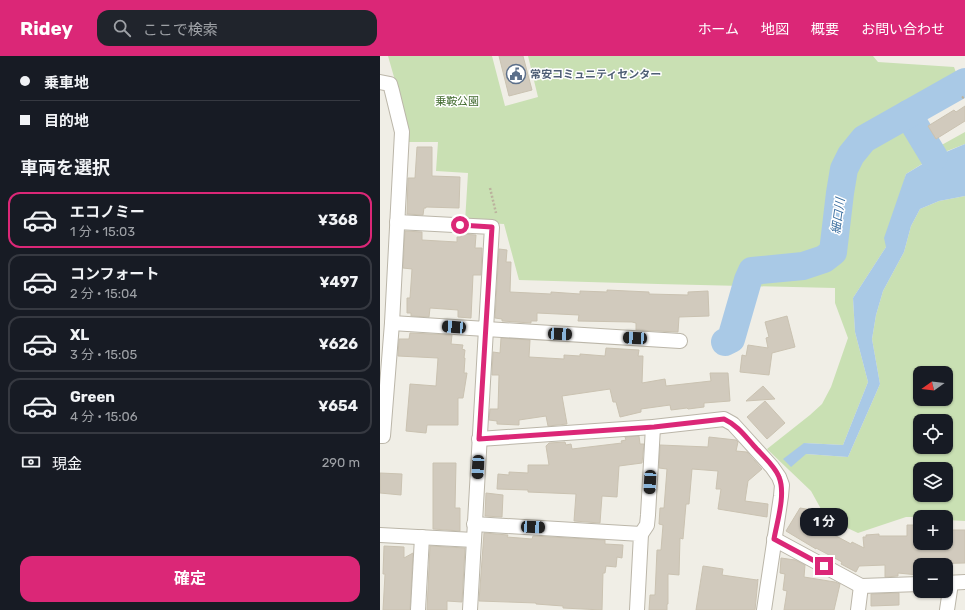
<!DOCTYPE html>
<html lang="ja">
<meta charset="utf-8">
<style>
:root{--surface:#171b24;--page:#20242c;--text:#f1f3f6;--muted:#9ea1a6;--line:#363941;--accent:#db2777}
body{margin:0;font-family:Rubik,"Noto Sans JP",sans-serif;background:var(--page);color:var(--text);height:100vh;display:flex;flex-direction:column;font-size:15px;white-space:nowrap}
*{box-sizing:border-box;margin:0}
p{font-size:13px;color:var(--muted)}
.icon{flex:none;width:22px;height:22px;fill:none;stroke:currentColor;stroke-width:2;stroke-linecap:round;stroke-linejoin:round}
.map{position:relative;flex:1;overflow:hidden}
.sheet{display:flex;flex-direction:column;background:var(--surface);width:380px}
.sheet>*{flex:none}
.guide{display:grid;align-content:center;height:88px;padding:0 20px;background:var(--surface)}
.needle{width:26px;rotate:256deg}
.fabs{position:absolute;left:533px;top:310px;display:grid;gap:8px}
.fabs a{display:grid;place-items:center;width:40px;height:40px;border-radius:8px;background:var(--surface);box-shadow:0 1px 3px #0004;font-size:20px}
.end{position:absolute;width:18px;height:18px;margin:-9px;border:5px solid #db2777;background:#fff;box-shadow:0 0 0 2px #fff}
.from{border-radius:50%}
.bubble{position:absolute;height:28px;border-radius:12px;background:var(--surface);box-shadow:0 1px 3px #0004;font-size:13px;font-weight:700;line-height:28px;text-align:center}
.car{position:absolute;width:12px;height:24px;margin:-12px -6px;border-radius:5px;box-shadow:0 0 3px 1px #0007;background:linear-gradient(#222 24%,#8ab4d8 0 40%,#222 0 76%,#8ab4d8 0 86%,#222 0)}
.guide b{display:flex;align-items:center;gap:14px;height:38px;font-size:15px}
.guide b+b{border-top:1px solid var(--line)}
.guide i{width:10px;height:10px;background:var(--text)}
ul{padding:0;list-style:none}
li{display:flex;align-items:center;gap:12px;height:56px;margin:0 8px 6px;padding:0 12px;border:2px solid var(--line);border-radius:12px}
li div{flex:1}
li b{display:block;font-size:15px}
li em{font-style:normal;font-weight:700}
li.active{border-color:var(--accent)}
li>.icon{width:36px;height:36px;stroke-width:1.5}
h2{padding:0 20px;font-size:18px;line-height:48px}
.pay{display:flex;align-items:center;gap:10px;height:44px;padding:0 20px;font-size:15px}
.pay p{margin-inline-start:auto}
.action{display:flex;gap:8px;margin-top:auto;padding:8px 20px}
.action a{flex:1;height:46px;border-radius:12px;background:var(--accent);color:#fff;font-size:16px;font-weight:700;line-height:46px;text-align:center}
header{display:flex;align-items:center;gap:24px;box-sizing:border-box;height:56px;padding:0 20px;background:var(--accent);color:#fff}
header strong{font-size:19px}
nav{display:flex;gap:22px;margin-inline-start:auto;font-size:14px}
.search{width:280px;height:36px;background:var(--page);display:flex;align-items:center;gap:10px;box-sizing:border-box;padding:0 14px;border-radius:12px;color:var(--muted);font-size:15px}
main{display:flex;flex:1;min-height:0}
.map>svg:first-child{display:block}
</style>
<header>
<strong>Ridey</strong>
<div class="search"><svg class="icon" aria-label="search" viewBox="0 0 24 24"><circle cx="10" cy="10" r="6"/><path d="M15 15l6 6"/></svg>ここで検索</div>
<nav><a>ホーム</a><a>地図</a><a>概要</a><a>お問い合わせ</a></nav>
</header>
<main>
<section class="sheet">
<div class="guide">
<b><i class="from"></i>乗車地</b>
<b><i></i>目的地</b>
</div>
<h2>車両を選択</h2>
<ul>
<li class="active"><svg class="icon" aria-label="car" viewBox="0 0 24 24"><path d="M5 17H2v-5l4-1 3-4h7l3 4 3 1v5h-3M9 17h6M6 11h13"/><circle cx="7" cy="17" r="2"/><circle cx="17" cy="17" r="2"/></svg><div><b>エコノミー</b><p>1 分 · 15:03</p></div><em>¥368</em></li>
<li><svg class="icon" aria-label="car" viewBox="0 0 24 24"><path d="M5 17H2v-5l4-1 3-4h7l3 4 3 1v5h-3M9 17h6M6 11h13"/><circle cx="7" cy="17" r="2"/><circle cx="17" cy="17" r="2"/></svg><div><b>コンフォート</b><p>2 分 · 15:04</p></div><em>¥497</em></li>
<li><svg class="icon" aria-label="car" viewBox="0 0 24 24"><path d="M5 17H2v-5l4-1 3-4h7l3 4 3 1v5h-3M9 17h6M6 11h13"/><circle cx="7" cy="17" r="2"/><circle cx="17" cy="17" r="2"/></svg><div><b>XL</b><p>3 分 · 15:05</p></div><em>¥626</em></li>
<li><svg class="icon" aria-label="car" viewBox="0 0 24 24"><path d="M5 17H2v-5l4-1 3-4h7l3 4 3 1v5h-3M9 17h6M6 11h13"/><circle cx="7" cy="17" r="2"/><circle cx="17" cy="17" r="2"/></svg><div><b>Green</b><p>4 分 · 15:06</p></div><em>¥654</em></li>
</ul>
<div class="pay"><svg class="icon" aria-label="cash" viewBox="0 0 24 24"><path d="M3 7h18v10H3z"/><circle cx="12" cy="12" r="2"/></svg>現金<p>290 m</p></div>
<div class="action"><a>確定</a></div>
</section>
<div class="map">
<svg width="585" height="554" viewBox="0 0 585 554">
<rect width="100%" height="100%" fill="#f0eee6"/>
<g fill="#c9e0b3" fill-rule="evenodd">
<path d="M 8,0 L 112,0 L 125,50 L 158,41 L 148,0 L 493,0 L 498,6 L 574,11 L 577,19 L 557,53 L 533,73 L 550,103 L 526,118 L 506,191 L 473,242 L 475,276 L 488,326 L 463,389 L 424,387 L 426,398 L 468,401 L 500,328 L 492,283 L 496,259 L 503,235 L 524,196 L 531,170 L 540,153 L 559,145 L 585,140 L 585,465 L 566,464 L 566,461 L 526,461 L 478,477 L 446,462 L 431,435 L 387,393 L 430,359 L 442,348 L 451,331 L 468,282 L 455,247 L 455,232 L 278,228 L 139,224 L 124,168 L 85,166 L 88,117 L 56,115 L 58,86 L 27,86 L 28,70 ZM 540,317 L 566,317 L 566,343 L 540,343 ZM 540,365 L 566,365 L 566,391 L 540,391 ZM 540,413 L 566,413 L 566,439 L 540,439 Z"/>
<path d="M 585,76 L 585,88 L 562,97 L 558,91 Z"/>
</g>
<path fill="#a9c9e6" d="M 585,88 L 585,140 L 559,145 L 540,153 L 531,170 L 524,196 L 503,235 L 496,259 L 492,283 L 500,328 L 468,401 L 426,398 L 411,411 L 403,403 L 424,387 L 463,389 L 488,326 L 475,276 L 473,242 L 506,191 L 504,182 L 526,118 L 554,101 Z"/>
<g fill="none" stroke-linecap="round" stroke-linejoin="round">
<g stroke="#a9c9e6" stroke-width="28">
<path d="M 528,58 L 554,101"/>
<path d="M 345,286 L 351,283 L 368,224 L 372,215 L 423,210 L 444,203 L 453,196 L 460,137 L 464,113 L 471,99 L 484,83 L 585,26"/>
</g>
</g>
<g fill="#d1cabd" stroke="#cac2b1">
<path d="M 119,0 L 143,0 L 152,34 L 129,40 Z"/>
<path d="M 585,50 L 585,65 L 556,83 L 548,70 L 574,54 L 576,56 Z"/>
<path d="M 37,91 L 52,91 L 52,120 L 80,121 L 79,152 L 46,151 L 46,152 L 44,152 L 43,159 L 27,158 L 28,122 L 35,122 Z"/>
<path d="M 25,175 L 42,176 L 42,184 L 77,186 L 77,181 L 81,181 L 81,178 L 96,179 L 95,192 L 102,192 L 101,219 L 93,219 L 91,262 L 78,261 L 78,254 L 50,252 L 49,261 L 31,260 L 31,257 L 27,257 L 27,242 L 30,242 L 32,213 L 23,212 Z"/>
<path d="M 119,193 L 127,194 L 126,206 L 131,206 L 130,236 L 171,238 L 171,236 L 200,238 L 200,235 L 227,236 L 227,234 L 269,236 L 269,238 L 308,239 L 308,236 L 328,235 L 329,260 L 299,261 L 298,276 L 256,274 L 256,267 L 252,266 L 198,265 L 199,259 L 157,257 L 157,265 L 151,265 L 151,267 L 122,265 L 122,263 L 115,262 Z"/>
<path d="M 407,260 L 415,291 L 392,297 L 389,319 L 360,316 L 362,299 L 366,300 L 368,289 L 388,292 L 386,282 L 389,281 L 385,266 Z"/>
<path d="M 30,277 L 72,279 L 71,288 L 83,289 L 82,293 L 85,294 L 84,302 L 85,302 L 84,317 L 87,317 L 83,342 L 78,342 L 78,369 L 47,369 L 46,377 L 26,375 L 30,328 L 56,330 L 58,302 L 18,300 L 19,283 L 29,283 Z"/>
<path d="M 121,282 L 150,284 L 149,301 L 184,303 L 184,299 L 200,300 L 200,298 L 225,300 L 226,292 L 259,294 L 258,300 L 263,300 L 262,327 L 285,323 L 286,330 L 331,325 L 330,317 L 348,317 L 350,345 L 324,347 L 324,351 L 308,353 L 307,352 L 291,354 L 290,349 L 261,353 L 261,356 L 240,361 L 236,346 L 233,346 L 230,333 L 182,340 L 187,368 L 168,370 L 166,360 L 139,364 L 139,369 L 117,368 L 117,365 L 109,364 L 110,353 L 118,353 L 119,319 L 112,319 L 113,296 L 120,297 Z"/>
<path d="M 383,330 L 395,343 L 366,345 Z"/>
<path d="M 385,345 L 405,367 L 387,383 L 367,361 Z"/>
<path d="M 259,380 L 260,388 L 264,388 L 262,407 L 239,410 L 237,441 L 222,440 L 220,467 L 194,465 L 196,438 L 148,436 L 148,434 L 117,433 L 118,418 L 129,419 L 129,416 L 148,417 L 148,409 L 169,409 L 166,390 L 169,387 L 185,386 L 186,389 L 191,388 L 192,393 L 242,387 L 241,385 L 246,384 L 245,381 Z"/>
<path d="M 329,381 L 356,384 L 358,386 L 356,395 L 367,396 L 382,413 L 368,425 L 365,445 L 388,448 L 387,461 L 338,453 L 341,433 L 336,433 L 338,415 L 312,413 L 309,448 L 306,448 L 303,483 L 300,482 L 299,519 L 288,518 L 288,548 L 287,548 L 287,554 L 269,554 L 270,539 L 275,539 L 277,494 L 281,494 L 283,469 L 279,468 L 280,452 L 284,452 L 287,413 L 279,412 L 280,389 L 328,391 Z"/>
<path d="M 53,407 L 76,407 L 75,452 L 80,452 L 80,475 L 53,473 Z"/>
<path d="M 0,417 L 22,418 L 21,439 L 0,437 Z"/>
<path d="M 106,437 L 123,439 L 122,461 L 105,460 Z"/>
<path d="M 420,452 L 432,454 L 428,463 L 446,473 L 445,474 L 471,488 L 472,486 L 484,492 L 483,481 L 486,481 L 486,479 L 499,478 L 499,480 L 527,480 L 527,469 L 540,469 L 540,487 L 566,487 L 566,474 L 585,474 L 585,507 L 538,508 L 538,519 L 518,517 L 518,520 L 505,521 L 505,509 L 479,510 L 476,516 L 461,508 L 462,506 L 436,492 L 436,493 L 406,475 Z"/>
<path d="M 104,477 L 128,479 L 127,481 L 152,483 L 153,480 L 225,484 L 225,488 L 243,489 L 242,502 L 237,501 L 236,511 L 226,510 L 225,517 L 223,517 L 222,554 L 183,552 L 183,550 L 156,548 L 156,547 L 99,545 Z"/>
<path d="M 4,490 L 24,491 L 24,502 L 33,497 L 30,554 L 3,554 L 5,518 L 3,518 Z"/>
<path d="M 50,490 L 85,492 L 82,546 L 67,545 L 67,554 L 47,554 Z"/>
<path d="M 401,502 L 415,504 L 425,509 L 424,521 L 455,526 L 460,528 L 454,554 L 404,554 L 407,535 L 403,534 L 405,518 L 400,517 Z"/>
<path d="M 323,510 L 343,513 L 342,519 L 377,524 L 378,523 L 375,554 L 316,554 Z"/>
<path d="M 519,537 L 519,549 L 491,550 L 491,538 Z"/>
</g>
<g fill="none" stroke-linecap="round" stroke-linejoin="round">
<g stroke="#bbb6a9" stroke-width="16">
<g id="minor">
<path d="M 0,26 L 10,28 L 12,35 L 22,76 L 12,267 L 3,380 L 0,380"/>
<path d="M 12,267 L 106,273 L 112,171 L 17,166"/>
<path d="M 99,383 L 273,371 L 344,363 L 353,368 L 392,411 L 399,421 L 402,429 L 401,440 L 384,554"/>
<path d="M 94,468 L 261,478 L 257,554"/>
<path d="M 261,478 L 267,469 L 268,459 L 273,371"/>
<path d="M 0,479 L 94,484"/>
<path d="M 394,483 L 481,530 L 540,528"/>
<path d="M 566,527 L 585,526"/>
<path d="M 38,554 L 42,481"/>
<path d="M 90,554 L 106,273 L 300,285"/>
<path d="M 478,554 L 481,530"/>
<path d="M 567,554 L 571,527"/>
</g>
</g>
<g stroke="#bbb29d" stroke-width="2.5" stroke-dasharray="2 2" stroke-linecap="butt">
<path d="M 582,42 L 585,40"/>
<path d="M 110,132 L 116,157"/>
</g>
<use href="#minor" stroke="#fff" stroke-width="14"/>
</g>
<g fill="none" stroke-linecap="round" stroke-linejoin="round">
<path stroke="#db2777" stroke-width="5" d="M 80,169 L 112,171 L 99,383 L 274,371 L 344,363 C 357,369 365,380 374,390 C 382,399 395,410 399,421 C 406,438 397,466 394,483 L 444,510"/>
</g>
<defs>
<g id="civic-ring" transform="scale(1)"><circle r="9.5" fill="#fff" stroke="#5c6f8a" stroke-width="1.5"/><path d="M-.6-6.5H3V-4.5H.6V-3L4-1V1h2V6H-6V1h2V-1L-.6-3ZM-1.2 2.5V6h2.4V2.5Z" fill="#5c6f8a"/></g>
</defs>
<g fill-rule="evenodd">
<use href="#civic-ring" x="136" y="18"/>
</g>
<g text-anchor="middle" stroke-width="3" stroke-linejoin="round" paint-order="stroke">
<g font-size="11" font-weight="bold" fill="#4e5e75" stroke="#fff" text-anchor="start">
<text x="150" y="22">常安コミュニティセンター</text>
</g>
<g font-size="11" fill="#436c31" stroke="#fff">
<text x="77" y="49">乗鞍公園</text>
</g>
<g font-size="12" font-style="italic" fill="#3d70a0" stroke="#fff">
<text transform="translate(458 160) rotate(-82)" y="4">細口川</text>
</g>
</g>
</svg>
<div class="fabs">
<a><svg class="needle" viewBox="-14 -14 28 28"><path d="M0-13l5 13h-10z" fill="#e53935"/><path d="M0 13l5-13h-10z" fill="#9ea1a6"/></svg></a>
<a><svg class="icon" aria-label="locate" viewBox="0 0 24 24"><circle cx="12" cy="12" r="6"/><path d="M12 2v4M12 18v4M2 12h4M18 12h4"/></svg></a>
<a><svg class="icon" aria-label="layers" viewBox="0 0 24 24"><path d="M12 4l9 5-9 5-9-5zM3 14l9 5 9-5"/></svg></a>
<a>+</a>
<a>−</a>
</div>
<i class="end from" style="left:80px;top:169px"></i>
<i class="end" style="left:444px;top:510px"></i>
<div class="bubble" style="left:420px;top:452px;width:48px">1 分</div>
<i class="car" style="left:74px;top:271px;rotate:274deg"></i>
<i class="car" style="left:180px;top:278px;rotate:93deg"></i>
<i class="car" style="left:255px;top:282px;rotate:273deg"></i>
<i class="car" style="left:98px;top:411px;rotate:183deg"></i>
<i class="car" style="left:270px;top:426px;rotate:183deg"></i>
<i class="car" style="left:153px;top:471px;rotate:93deg"></i>
</div>
</main>
